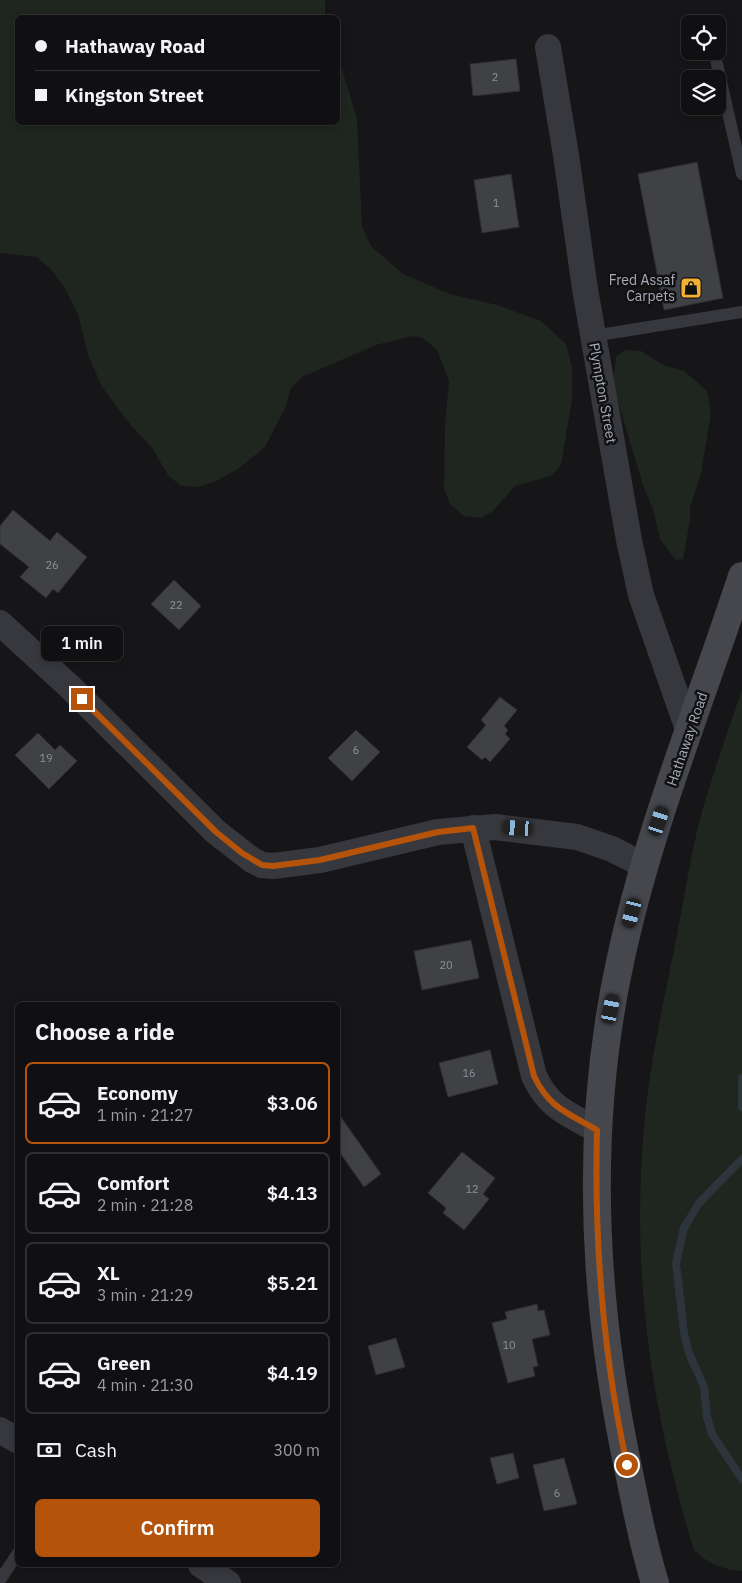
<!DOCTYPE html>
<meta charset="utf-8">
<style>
:root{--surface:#101012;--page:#1e1e20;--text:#f1f3f6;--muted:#9c9d9f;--line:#303032;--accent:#b45309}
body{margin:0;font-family:"IBM Plex Sans",sans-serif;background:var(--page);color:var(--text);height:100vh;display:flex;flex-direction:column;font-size:19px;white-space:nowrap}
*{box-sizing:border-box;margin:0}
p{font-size:16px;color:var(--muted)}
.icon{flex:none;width:28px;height:28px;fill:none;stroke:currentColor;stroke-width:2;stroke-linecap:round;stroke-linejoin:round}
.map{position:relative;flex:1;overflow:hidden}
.drawer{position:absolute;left:15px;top:1002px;width:325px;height:565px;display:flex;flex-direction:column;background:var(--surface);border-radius:8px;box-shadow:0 2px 8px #0003,0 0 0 1px var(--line)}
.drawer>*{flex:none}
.guide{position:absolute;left:15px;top:15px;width:325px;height:110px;border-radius:8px;box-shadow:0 2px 8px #0003,0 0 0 1px var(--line);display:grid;align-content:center;height:110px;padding:0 20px;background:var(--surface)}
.buttons{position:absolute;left:681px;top:15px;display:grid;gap:10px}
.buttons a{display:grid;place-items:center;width:45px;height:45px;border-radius:8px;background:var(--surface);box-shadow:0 2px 8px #0003,0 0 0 1px var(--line);font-size:25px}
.end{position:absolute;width:22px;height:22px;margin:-11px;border:6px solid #b45309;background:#fff;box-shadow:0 0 0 2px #fff}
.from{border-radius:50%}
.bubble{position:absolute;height:35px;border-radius:8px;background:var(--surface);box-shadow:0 2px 8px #0003,0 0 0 1px var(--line);font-size:16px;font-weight:600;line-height:35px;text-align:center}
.car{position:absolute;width:15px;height:30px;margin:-15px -8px;border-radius:6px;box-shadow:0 0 4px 1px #0007;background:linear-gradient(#222 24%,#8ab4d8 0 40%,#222 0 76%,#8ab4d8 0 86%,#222 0)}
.guide b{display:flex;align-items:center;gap:18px;height:48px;font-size:19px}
.guide b+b{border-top:1px solid var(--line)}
.guide i{width:12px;height:12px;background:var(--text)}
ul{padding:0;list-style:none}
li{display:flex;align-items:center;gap:15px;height:82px;margin:0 10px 8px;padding:0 10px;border:2px solid var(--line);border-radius:8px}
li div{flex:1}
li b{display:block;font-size:19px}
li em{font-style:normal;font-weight:600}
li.on{border-color:var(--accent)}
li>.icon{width:45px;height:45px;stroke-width:1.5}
h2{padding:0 20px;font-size:22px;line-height:60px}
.pay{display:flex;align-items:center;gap:12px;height:55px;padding:0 20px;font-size:19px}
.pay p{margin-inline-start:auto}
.cta{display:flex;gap:10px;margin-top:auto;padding:10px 20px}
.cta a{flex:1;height:58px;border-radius:8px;background:var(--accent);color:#fff;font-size:20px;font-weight:600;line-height:58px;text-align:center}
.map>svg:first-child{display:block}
</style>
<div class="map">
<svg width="742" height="1583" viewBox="0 0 742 1583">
<rect width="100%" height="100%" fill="#161618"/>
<g fill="#1e261f">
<path d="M 0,0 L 325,0 L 325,17 L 18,18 L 18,122 L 338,122 L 338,56 L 357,119 L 362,226 L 371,246 L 403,274 L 450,294 L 497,305 L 541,321 L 566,344 L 572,368 L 572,400 L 561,465 L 551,476 L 515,486 L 492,512 L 480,518 L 464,516 L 450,504 L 444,489 L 445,424 L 449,381 L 437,350 L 423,338 L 412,336 L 376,345 L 302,377 L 291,388 L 285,408 L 265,447 L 238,469 L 214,482 L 198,487 L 181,486 L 168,475 L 152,448 L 129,423 L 102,387 L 88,355 L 78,314 L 65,288 L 50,268 L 36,257 L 0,253 Z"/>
<path d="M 625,350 L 641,351 L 663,365 L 684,371 L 707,391 L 711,413 L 701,474 L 690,507 L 690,520 L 683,559 L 676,560 L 660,539 L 653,509 L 643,485 L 613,385 L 616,357 Z"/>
<path d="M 742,690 L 742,1571 C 723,1570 707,1563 694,1550 C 651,1412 631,1272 644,1128 C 649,1068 662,1009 674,950 C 684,902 690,854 703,808 C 715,768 728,729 742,690 Z"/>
</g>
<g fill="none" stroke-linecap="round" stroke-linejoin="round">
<g stroke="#2c353c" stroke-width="8">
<path d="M 742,1078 L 742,1107"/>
<path d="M 742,1159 L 699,1203 L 684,1228 L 676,1263 L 684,1333 L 689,1353 L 704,1387 L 707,1417 L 712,1434 L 742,1479"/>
</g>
</g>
<g fill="#404145" stroke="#303034">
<path d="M 516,59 L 520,91 L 473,96 L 470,64 Z"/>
<path d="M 697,162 L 723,298 L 664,310 L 638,174 Z"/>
<path d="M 511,174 L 519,227 L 482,233 L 474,180 Z"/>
<path d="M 13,510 L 50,541 L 57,532 L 87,557 L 58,593 L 53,589 L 46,598 L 20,577 L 29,567 L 0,544 L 0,526 Z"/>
<path d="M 174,580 L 201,606 L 179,630 L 151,604 Z"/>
<path d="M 500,697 L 517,710 L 504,726 L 508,730 L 505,734 L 510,739 L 490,762 L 485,757 L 482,760 L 467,747 L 486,725 L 481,720 Z"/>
<path d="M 356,730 L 380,752 L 352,781 L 328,758 Z"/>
<path d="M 38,733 L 55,750 L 60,745 L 77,761 L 49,789 L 15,755 Z"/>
<path d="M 471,940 L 479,978 L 422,990 L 414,951 Z"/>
<path d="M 490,1050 L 498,1084 L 448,1097 L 439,1063 Z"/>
<path d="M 338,1113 L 381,1174 L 364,1187 L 338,1150 Z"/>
<path d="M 462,1152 L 495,1178 L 483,1194 L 489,1199 L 464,1230 L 443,1213 L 446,1208 L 428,1193 Z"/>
<path d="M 537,1304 L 538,1311 L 544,1310 L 550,1335 L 532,1339 L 538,1366 L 533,1367 L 535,1376 L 508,1383 L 492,1323 L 507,1319 L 505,1312 Z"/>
<path d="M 396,1338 L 405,1367 L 376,1375 L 368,1346 Z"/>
<path d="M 513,1453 L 519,1478 L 497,1484 L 490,1458 Z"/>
<path d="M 564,1458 L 577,1504 L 544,1511 L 533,1465 Z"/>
</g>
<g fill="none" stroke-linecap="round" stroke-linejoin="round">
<g stroke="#37383d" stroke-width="12">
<path d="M 715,55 L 742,174"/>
<path d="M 593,336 L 742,312"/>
<path d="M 0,1580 L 18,1553"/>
</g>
<g stroke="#37383d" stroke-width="26">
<path d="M 548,47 L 566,155 L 585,289 L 629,540 L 641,595 L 689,732"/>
<path d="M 0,623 L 69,686 L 216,832 L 252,860 L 262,865 L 273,866 L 320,860 L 438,832 L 495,827 L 577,837 L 612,849 L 645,866"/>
<path d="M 473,828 L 534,1076 C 549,1108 568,1114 597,1130"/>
<path d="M 0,1430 L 18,1441"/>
<path d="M 201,1565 L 228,1583"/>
</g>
<path stroke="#45474d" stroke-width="28" d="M 655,1583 C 644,1548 637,1512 630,1477 C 593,1307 583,1133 620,962 C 648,830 700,704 742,576"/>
</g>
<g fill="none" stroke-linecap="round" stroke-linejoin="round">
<path stroke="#b45309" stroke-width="6" d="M 82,699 L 216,832 L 242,853 L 262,865 L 273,866 L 320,860 L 438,832 L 473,828 L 534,1076 C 549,1108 568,1113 597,1130 C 594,1243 603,1354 627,1465"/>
</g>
<defs>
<g id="shop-square" transform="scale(1.125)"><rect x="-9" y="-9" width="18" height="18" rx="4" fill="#f2b134" stroke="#111113"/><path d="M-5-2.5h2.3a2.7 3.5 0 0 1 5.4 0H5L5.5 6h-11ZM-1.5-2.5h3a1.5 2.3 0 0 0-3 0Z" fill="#111"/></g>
</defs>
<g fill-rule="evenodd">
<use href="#shop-square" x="691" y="288"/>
</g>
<g text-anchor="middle" stroke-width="5" stroke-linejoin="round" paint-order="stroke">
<g font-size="11" fill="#8e929b">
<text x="495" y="81">2</text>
<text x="496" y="207">1</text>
<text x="52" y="569">26</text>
<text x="176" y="609">22</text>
<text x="356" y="754">6</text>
<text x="46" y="762">19</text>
<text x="446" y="969">20</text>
<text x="469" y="1077">16</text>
<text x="472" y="1193">12</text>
<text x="509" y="1349">10</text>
<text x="557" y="1497">6</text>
</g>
<g font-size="14" fill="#a8adb8" stroke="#111113" text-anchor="end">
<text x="675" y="285">Fred Assaf<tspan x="675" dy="16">Carpets</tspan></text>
</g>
<g font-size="14" fill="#a8adb8" stroke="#111113">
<text transform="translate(603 393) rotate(80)" y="5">Plympton Street</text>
<text transform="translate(687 739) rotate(-71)" y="5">Hathaway Road</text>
</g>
</g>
</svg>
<div class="buttons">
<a><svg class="icon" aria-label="locate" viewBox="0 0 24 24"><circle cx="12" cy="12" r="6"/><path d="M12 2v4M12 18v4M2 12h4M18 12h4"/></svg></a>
<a><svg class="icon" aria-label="layers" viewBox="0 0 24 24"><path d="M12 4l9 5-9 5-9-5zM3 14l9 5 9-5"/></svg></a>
</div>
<i class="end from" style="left:627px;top:1465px"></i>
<i class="end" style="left:82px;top:699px"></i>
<div class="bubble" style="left:41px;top:626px;width:82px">1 min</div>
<i class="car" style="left:659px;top:821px;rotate:18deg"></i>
<i class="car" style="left:518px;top:828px;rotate:273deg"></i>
<i class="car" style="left:632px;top:913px;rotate:194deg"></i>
<i class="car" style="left:611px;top:1009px;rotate:11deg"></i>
<div class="guide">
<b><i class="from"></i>Hathaway Road</b>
<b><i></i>Kingston Street</b>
</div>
<section class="drawer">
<h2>Choose a ride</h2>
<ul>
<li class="on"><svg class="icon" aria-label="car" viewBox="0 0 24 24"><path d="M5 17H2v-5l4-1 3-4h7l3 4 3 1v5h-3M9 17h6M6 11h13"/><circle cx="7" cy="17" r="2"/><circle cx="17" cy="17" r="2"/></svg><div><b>Economy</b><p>1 min · 21:27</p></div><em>$3.06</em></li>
<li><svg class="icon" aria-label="car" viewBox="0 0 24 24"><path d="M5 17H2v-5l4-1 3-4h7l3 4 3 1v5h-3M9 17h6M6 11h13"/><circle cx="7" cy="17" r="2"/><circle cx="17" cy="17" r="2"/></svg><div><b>Comfort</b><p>2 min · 21:28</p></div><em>$4.13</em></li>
<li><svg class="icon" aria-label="car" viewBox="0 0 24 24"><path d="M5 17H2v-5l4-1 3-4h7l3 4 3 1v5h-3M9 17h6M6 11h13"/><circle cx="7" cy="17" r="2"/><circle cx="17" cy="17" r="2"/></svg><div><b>XL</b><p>3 min · 21:29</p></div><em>$5.21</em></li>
<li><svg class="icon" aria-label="car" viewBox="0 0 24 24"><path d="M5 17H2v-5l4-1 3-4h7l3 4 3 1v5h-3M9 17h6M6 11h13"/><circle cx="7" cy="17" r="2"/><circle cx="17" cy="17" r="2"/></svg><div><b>Green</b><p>4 min · 21:30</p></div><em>$4.19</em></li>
</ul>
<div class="pay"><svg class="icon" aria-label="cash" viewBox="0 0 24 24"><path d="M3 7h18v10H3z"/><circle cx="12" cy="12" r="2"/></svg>Cash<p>300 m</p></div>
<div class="cta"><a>Confirm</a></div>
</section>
</div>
